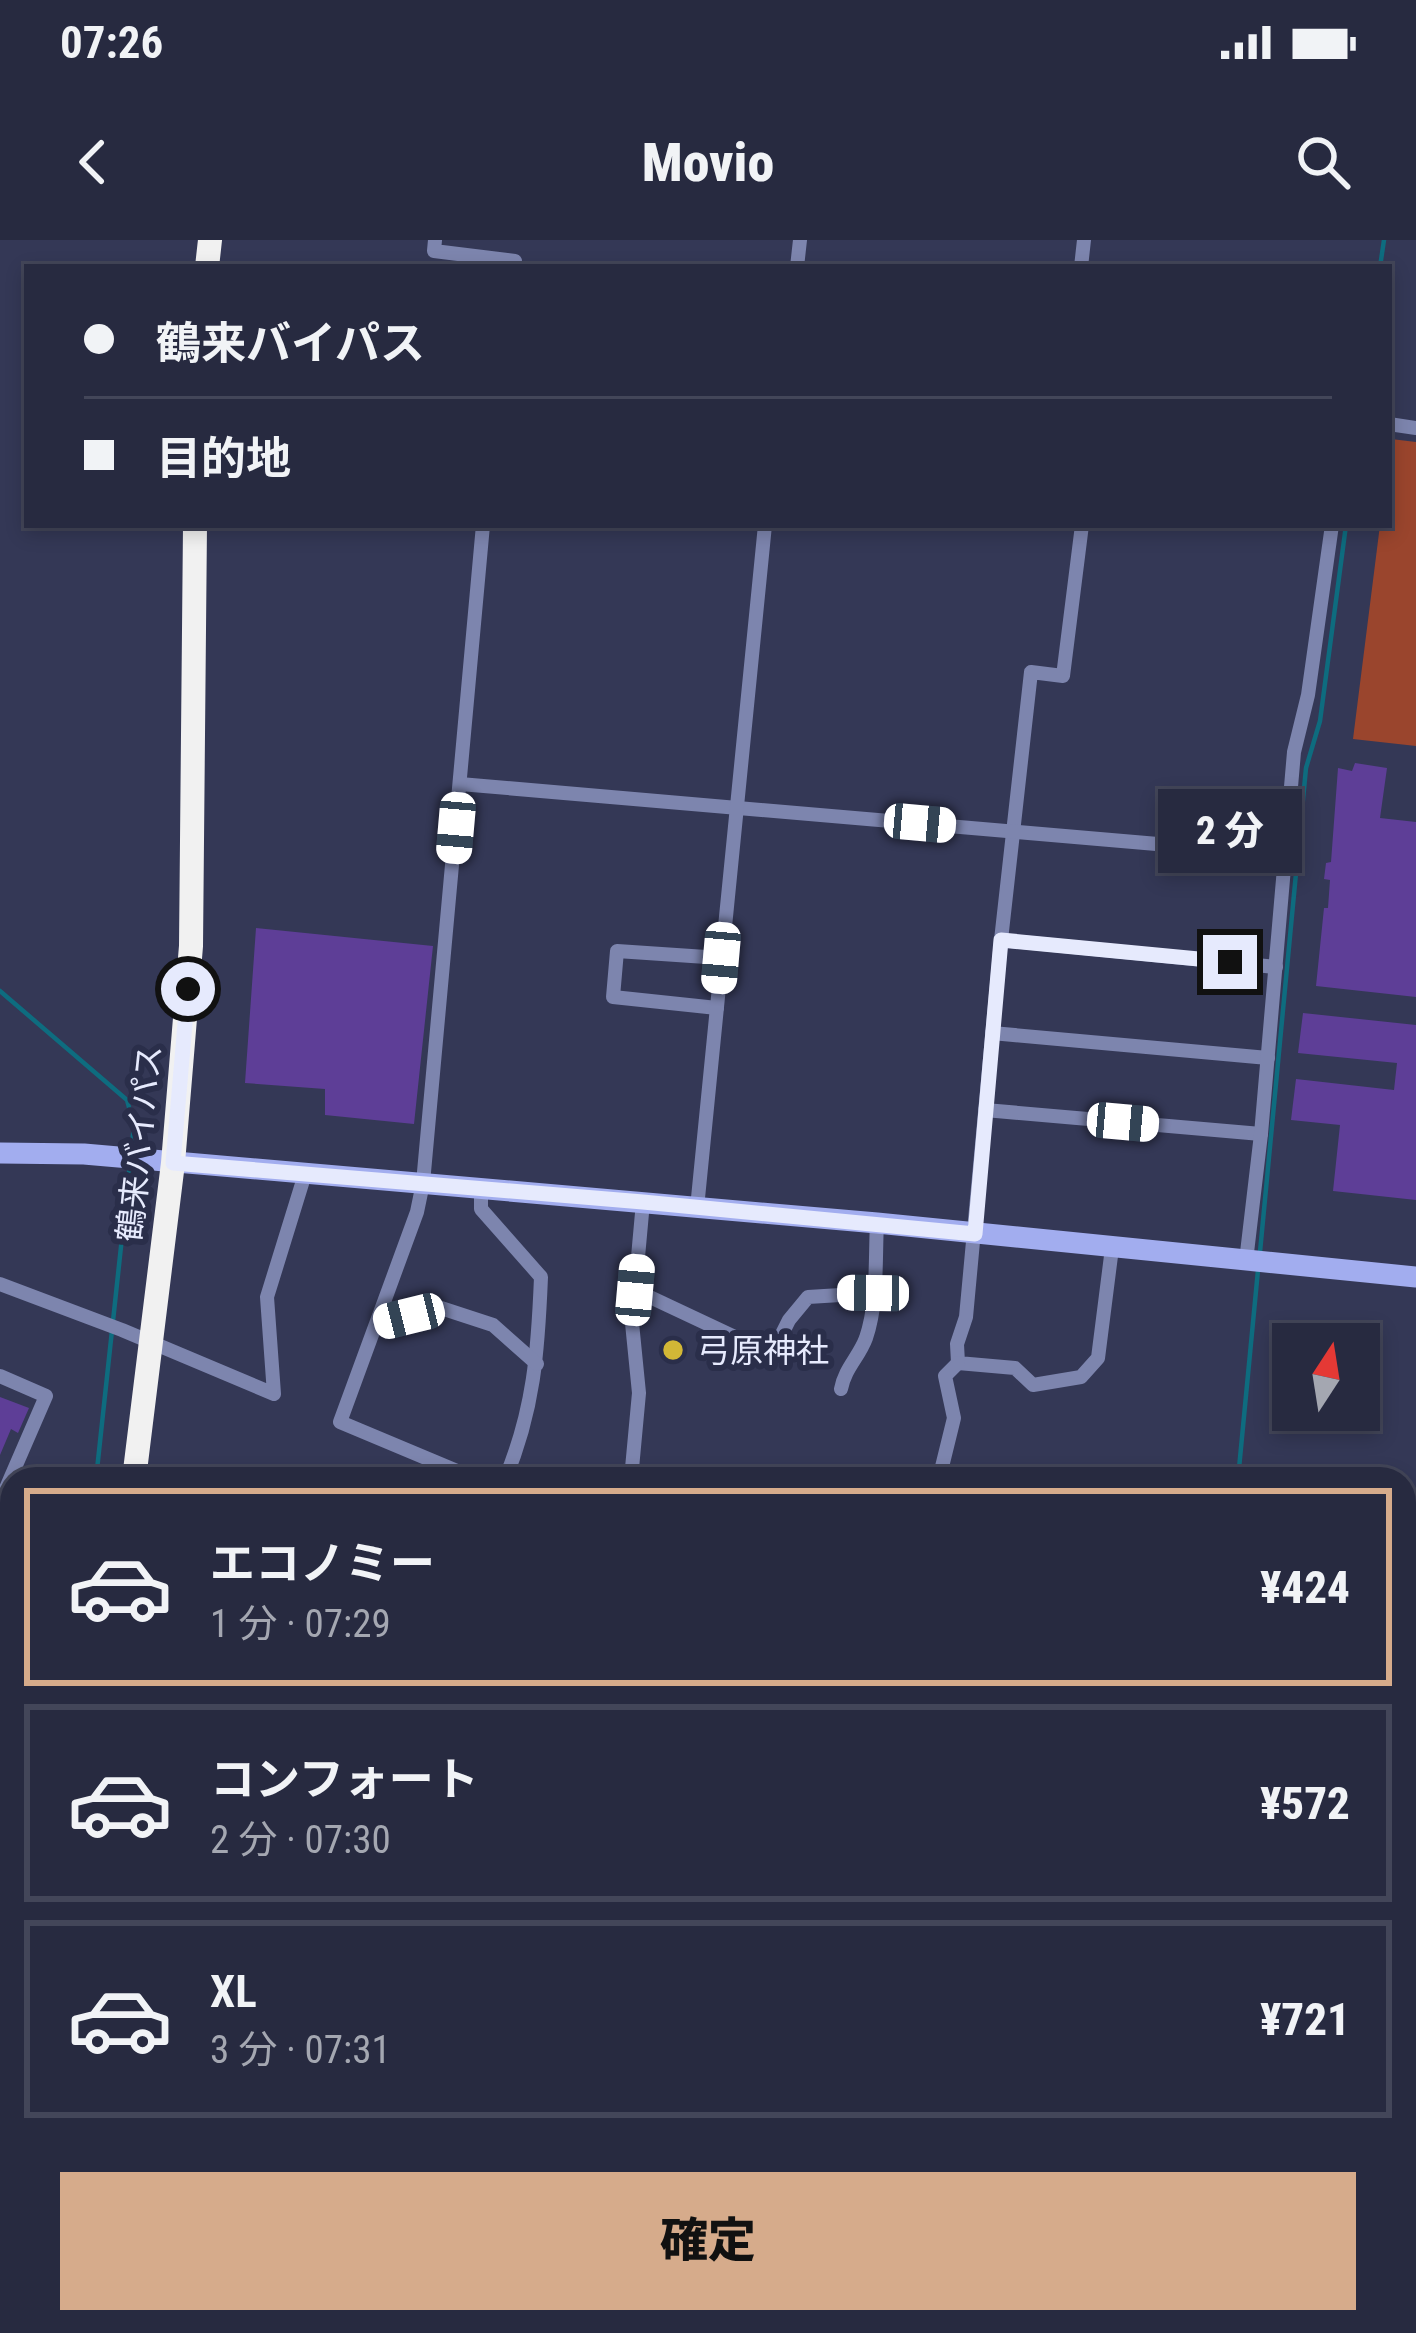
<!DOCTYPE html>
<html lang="ja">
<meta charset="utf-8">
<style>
:root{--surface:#272a40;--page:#33364b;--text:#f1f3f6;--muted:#a4a7b1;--line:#434659;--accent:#d6ab8b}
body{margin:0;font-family:"Roboto Condensed","Noto Sans JP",sans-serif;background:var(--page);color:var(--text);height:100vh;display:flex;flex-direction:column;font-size:45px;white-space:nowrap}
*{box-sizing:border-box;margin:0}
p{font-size:39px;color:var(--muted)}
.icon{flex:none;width:66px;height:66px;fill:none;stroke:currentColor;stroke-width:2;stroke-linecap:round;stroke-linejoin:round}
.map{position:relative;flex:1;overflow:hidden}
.side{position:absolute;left:0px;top:1227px;width:1416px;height:867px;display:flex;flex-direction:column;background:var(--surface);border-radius:36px 36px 0 0;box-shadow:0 6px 18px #0003,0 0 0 3px var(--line)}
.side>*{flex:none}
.guide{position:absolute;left:24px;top:24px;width:1368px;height:264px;border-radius:0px;box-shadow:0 6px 18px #0003,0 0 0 3px var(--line);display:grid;align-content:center;height:264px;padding:0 60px;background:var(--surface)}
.needle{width:78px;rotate:12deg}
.fabs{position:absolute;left:1272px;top:1083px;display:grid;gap:24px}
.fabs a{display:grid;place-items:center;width:108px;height:108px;border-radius:0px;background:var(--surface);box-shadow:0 6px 18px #0003,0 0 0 3px var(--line);font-size:60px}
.end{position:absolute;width:54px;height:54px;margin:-27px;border:15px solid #e6eafd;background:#111;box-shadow:0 0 0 6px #111}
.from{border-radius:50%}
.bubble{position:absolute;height:84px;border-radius:0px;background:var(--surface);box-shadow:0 6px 18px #0003,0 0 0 3px var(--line);font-size:39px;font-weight:800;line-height:84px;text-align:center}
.car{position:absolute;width:36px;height:72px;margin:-36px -18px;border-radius:15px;box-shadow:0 0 9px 3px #0007;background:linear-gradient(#fff 24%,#345 0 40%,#fff 0 76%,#345 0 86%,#fff 0)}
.guide b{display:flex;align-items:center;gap:42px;height:114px;font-size:45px}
.guide b+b{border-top:3px solid var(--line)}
.guide i{width:30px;height:30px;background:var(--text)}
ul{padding:21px 0 0;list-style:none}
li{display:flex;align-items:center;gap:36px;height:198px;margin:0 24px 18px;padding:0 36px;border:6px solid var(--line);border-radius:0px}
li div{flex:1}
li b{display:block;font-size:45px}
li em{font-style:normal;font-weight:800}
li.selected{border-color:var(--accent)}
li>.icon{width:108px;height:108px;stroke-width:1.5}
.action{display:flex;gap:24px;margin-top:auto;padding:24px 60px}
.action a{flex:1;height:138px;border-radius:0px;background:var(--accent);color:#111;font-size:48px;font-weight:800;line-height:138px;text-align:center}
.status{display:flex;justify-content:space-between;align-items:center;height:84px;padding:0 60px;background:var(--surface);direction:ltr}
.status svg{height:33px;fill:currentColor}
header{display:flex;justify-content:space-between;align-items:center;height:156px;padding:0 60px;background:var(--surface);font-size:54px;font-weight:800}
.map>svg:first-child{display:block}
</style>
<div class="status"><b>07:26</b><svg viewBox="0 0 49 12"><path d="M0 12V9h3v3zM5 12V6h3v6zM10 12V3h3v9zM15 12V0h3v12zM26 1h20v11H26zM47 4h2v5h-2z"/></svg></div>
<header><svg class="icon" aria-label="back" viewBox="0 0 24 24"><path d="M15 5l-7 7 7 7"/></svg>Movio<svg class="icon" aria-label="search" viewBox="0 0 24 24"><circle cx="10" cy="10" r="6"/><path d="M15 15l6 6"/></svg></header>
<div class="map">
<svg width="1416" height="2093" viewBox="0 0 1416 2093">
<rect width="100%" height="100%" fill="#343856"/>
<path fill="#9a452d" d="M 1391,199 L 1416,202 L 1416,506 L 1353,499 L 1380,285 L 1389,285 Z"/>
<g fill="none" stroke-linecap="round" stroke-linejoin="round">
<g stroke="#0e6c7f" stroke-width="4.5">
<path d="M 1380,27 L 1384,0"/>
<path d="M 0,751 L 127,860 L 134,886 L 131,911"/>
<path d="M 1260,1012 L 1306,528 L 1320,481 L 1346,285"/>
<path d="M 96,1239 L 130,923"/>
<path d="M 1238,1239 L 1258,1030"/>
<path d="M 1154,2093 L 1155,2082"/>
</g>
</g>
<g fill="#5e3e97">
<path d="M 1355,523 L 1387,528 L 1380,578 L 1416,582 L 1416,757 L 1316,746 L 1324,668 L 1328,668 L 1330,640 L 1324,639 L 1326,623 L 1331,622 L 1338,528 L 1352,531 Z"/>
<path d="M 256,688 L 433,706 L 414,884 L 325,875 L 325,849 L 245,843 Z"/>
<path d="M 1303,773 L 1416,785 L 1416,960 L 1333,951 L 1340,885 L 1291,880 L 1296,839 L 1394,850 L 1397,823 L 1298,813 Z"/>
<path d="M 0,1157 L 29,1168 L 18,1193 L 11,1189 L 0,1215 Z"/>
</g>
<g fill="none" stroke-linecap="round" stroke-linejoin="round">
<g stroke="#7d85ae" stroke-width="14">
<path d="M 435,0 L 434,11 L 515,21"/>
<path d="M 797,27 L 800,0"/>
<path d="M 1081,27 L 1084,0"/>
<path d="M 1389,184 L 1416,188"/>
<path d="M 1082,285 L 1063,436 L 1031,432 L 1001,700 L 966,1077 L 957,1104 L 958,1123 L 1015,1128 L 1033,1145 L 1081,1137 L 1098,1118 L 1112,1008"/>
<path d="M 460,544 L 1285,615"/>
<path d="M 1001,700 L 1276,727"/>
<path d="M 717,768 L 613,757 L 617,711 L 721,718"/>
<path d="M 992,793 L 1268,818"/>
<path d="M 985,870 L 1261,894"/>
<path d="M 481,948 L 481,969 L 541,1037 C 538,1111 534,1170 505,1239"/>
<path d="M 697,968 L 765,285"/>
<path d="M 1246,1021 L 1261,894 L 1294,512 L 1308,455 L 1332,285"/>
<path d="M 0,1044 L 122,1090 L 274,1154 L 267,1057 L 305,934"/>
<path d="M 635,1050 L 735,1097 L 776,1106 L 789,1080 L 808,1057 L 873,1053"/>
<path d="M 377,1084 L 441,1068 L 493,1085 L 537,1124"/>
<path d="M 0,1136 L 46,1156 L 0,1262"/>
<path d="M 841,1149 C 845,1128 859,1117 866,1098 C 878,1063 875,1020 877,983"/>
<path d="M 326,1232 L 328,1239"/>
<path d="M 476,1239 L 340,1182 L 417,972 L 423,943 L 483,285"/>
<path d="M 631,1239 L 639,1153 L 632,1083 L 643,962"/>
<path d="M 939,1239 L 954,1178 L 945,1136 L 958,1123"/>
<path d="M 1404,1282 L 1416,1281"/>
<path d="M 0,1307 L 12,1308"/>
<path d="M 0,1645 L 12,1653"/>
<path d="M 315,2093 L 316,2082"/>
</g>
<g stroke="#a2adef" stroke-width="21">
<path d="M 0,913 L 84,914 L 877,983 L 1416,1037"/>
<path d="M 0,1885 L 12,1880"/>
<path d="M 1404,1942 L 1416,1943"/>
</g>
<g stroke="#f1f1f1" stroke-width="24">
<path d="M 207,27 L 210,0"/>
<path d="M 134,1239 L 173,923 L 191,706 L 195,285"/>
<path d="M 88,2082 L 89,2093"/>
</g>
</g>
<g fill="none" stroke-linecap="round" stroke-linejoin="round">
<path stroke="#e6eafd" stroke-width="15" d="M 188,749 L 173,923 L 643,962 L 975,994 L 1001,700 L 1230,722"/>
</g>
<circle fill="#d2b736" stroke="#2a2e4a" stroke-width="4.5" cx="673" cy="1110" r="12"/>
<g text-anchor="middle" stroke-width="12" stroke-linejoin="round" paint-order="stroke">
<g font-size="33" fill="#e6eafd" stroke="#2a2e4a">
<text transform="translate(139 903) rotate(-84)" y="12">鶴来バイパス</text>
</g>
<g font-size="33" fill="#e6eafd" stroke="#2a2e4a" text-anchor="start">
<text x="697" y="1122">弓原神社</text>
</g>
</g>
</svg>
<div class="fabs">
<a><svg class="needle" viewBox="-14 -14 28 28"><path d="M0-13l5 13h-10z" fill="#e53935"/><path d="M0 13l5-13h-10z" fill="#a4a7b1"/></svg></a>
</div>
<i class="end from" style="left:188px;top:749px"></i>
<i class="end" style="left:1230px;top:722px"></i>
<div class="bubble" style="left:1158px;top:549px;width:144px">2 分</div>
<i class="car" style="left:920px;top:583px;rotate:95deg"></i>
<i class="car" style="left:456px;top:588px;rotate:185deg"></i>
<i class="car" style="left:721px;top:718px;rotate:185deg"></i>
<i class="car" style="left:1123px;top:882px;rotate:95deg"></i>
<i class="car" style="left:635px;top:1050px;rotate:5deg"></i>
<i class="car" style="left:873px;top:1053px;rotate:271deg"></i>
<i class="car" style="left:409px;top:1076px;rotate:256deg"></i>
<div class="guide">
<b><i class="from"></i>鶴来バイパス</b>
<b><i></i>目的地</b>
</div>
<section class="side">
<ul>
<li class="selected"><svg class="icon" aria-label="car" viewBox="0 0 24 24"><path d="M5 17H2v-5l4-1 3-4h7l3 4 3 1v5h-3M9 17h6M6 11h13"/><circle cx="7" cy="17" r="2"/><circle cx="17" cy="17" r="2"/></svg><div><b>エコノミー</b><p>1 分 · 07:29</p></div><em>¥424</em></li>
<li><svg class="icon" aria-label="car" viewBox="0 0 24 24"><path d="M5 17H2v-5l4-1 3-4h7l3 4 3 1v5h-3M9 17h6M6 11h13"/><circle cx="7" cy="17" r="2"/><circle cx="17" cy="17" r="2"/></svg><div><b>コンフォート</b><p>2 分 · 07:30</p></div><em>¥572</em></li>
<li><svg class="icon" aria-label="car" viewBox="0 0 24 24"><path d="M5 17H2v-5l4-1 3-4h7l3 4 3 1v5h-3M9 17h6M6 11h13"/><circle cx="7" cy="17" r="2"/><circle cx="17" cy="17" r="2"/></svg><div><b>XL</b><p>3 分 · 07:31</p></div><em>¥721</em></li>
</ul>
<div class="action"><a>確定</a></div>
</section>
</div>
